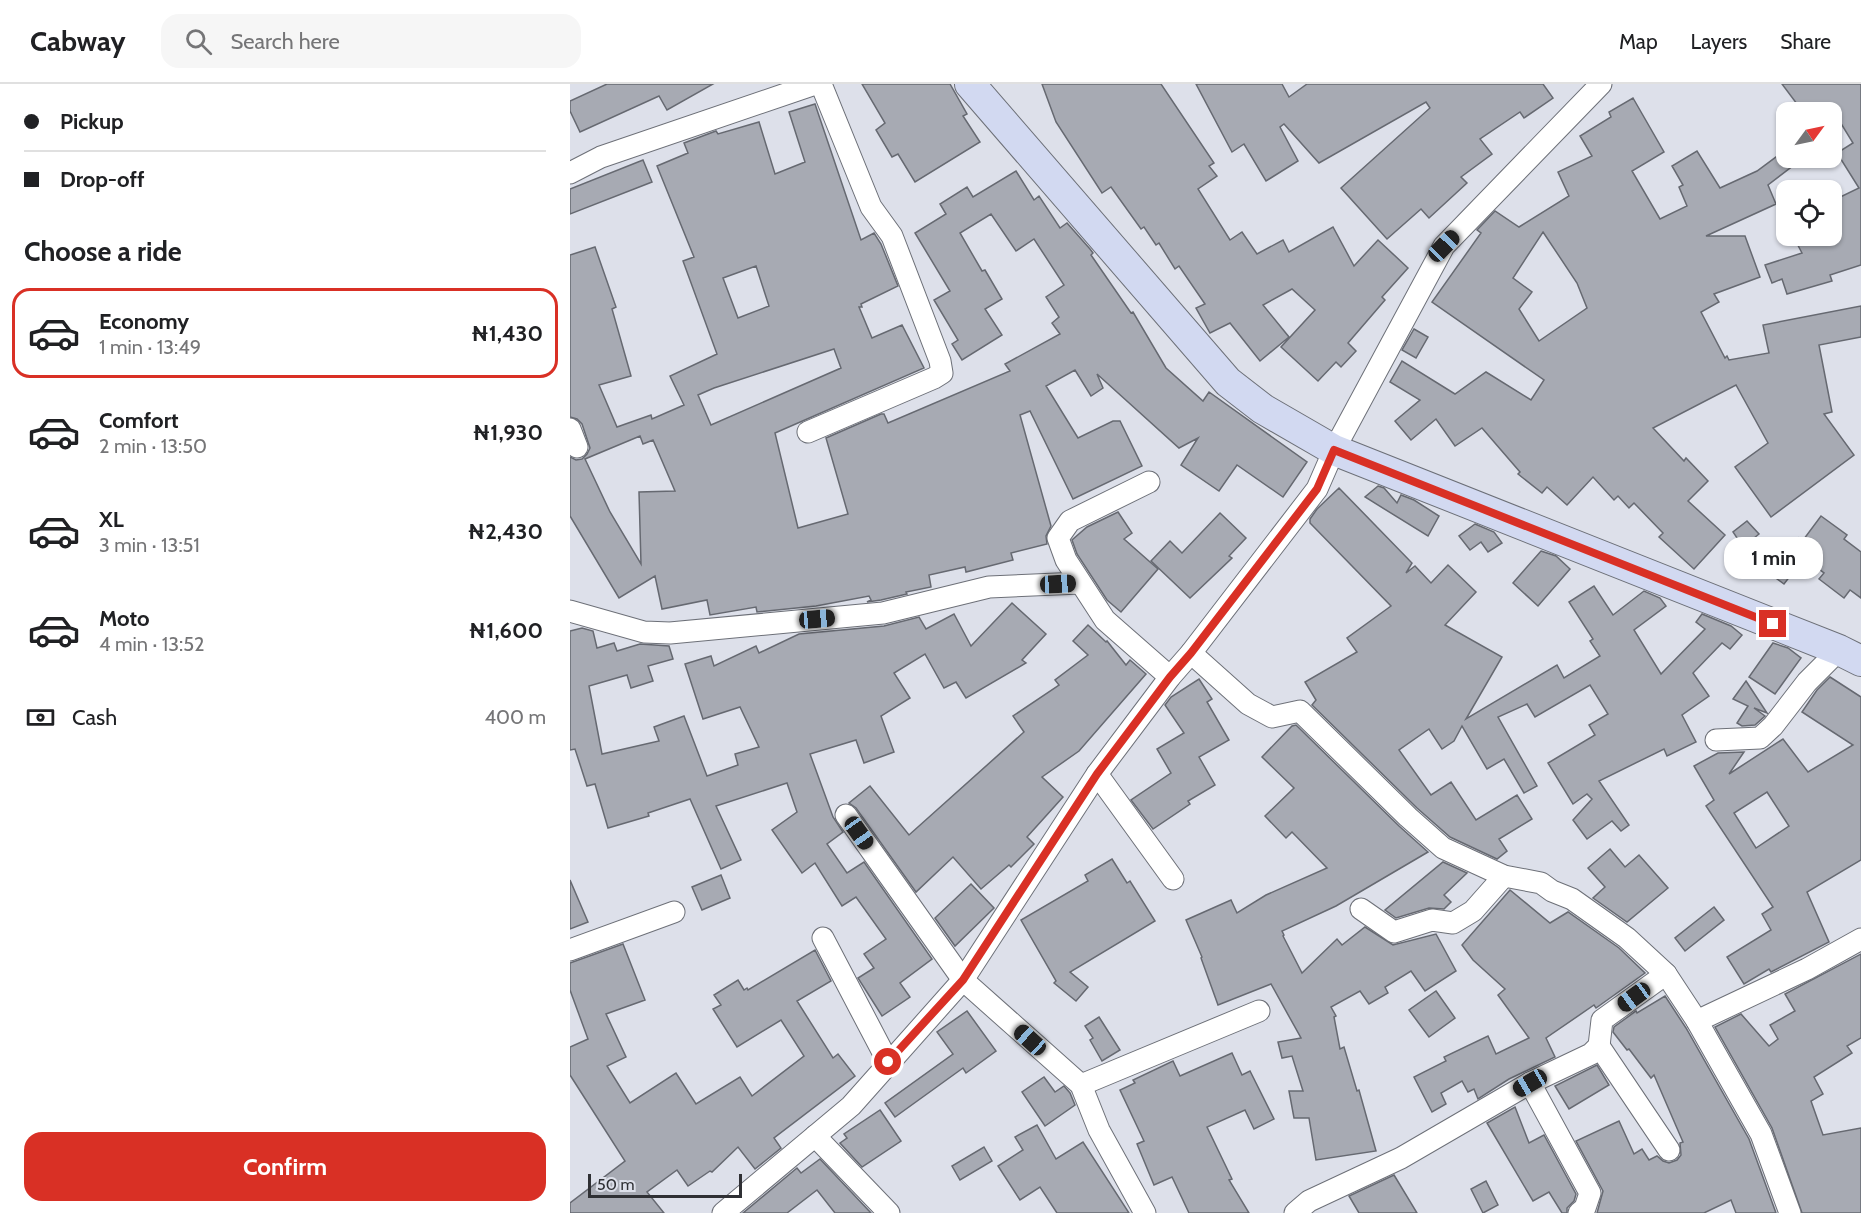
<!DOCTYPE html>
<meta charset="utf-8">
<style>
:root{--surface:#fff;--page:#f6f6f6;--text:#202124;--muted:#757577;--line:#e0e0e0;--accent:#d93025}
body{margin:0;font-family:Cabin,sans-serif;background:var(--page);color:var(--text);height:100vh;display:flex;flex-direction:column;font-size:22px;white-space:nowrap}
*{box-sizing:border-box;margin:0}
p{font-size:20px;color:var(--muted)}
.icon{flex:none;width:33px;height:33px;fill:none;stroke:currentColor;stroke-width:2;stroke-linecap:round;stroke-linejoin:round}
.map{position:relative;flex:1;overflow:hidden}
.side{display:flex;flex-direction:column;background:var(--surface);width:570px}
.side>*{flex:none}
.banner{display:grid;align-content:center;height:132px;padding:0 24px;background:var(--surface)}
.needle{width:39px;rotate:57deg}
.fabs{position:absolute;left:1206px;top:18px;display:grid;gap:12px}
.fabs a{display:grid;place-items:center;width:66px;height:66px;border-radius:12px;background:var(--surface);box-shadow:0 2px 4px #0004;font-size:30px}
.scale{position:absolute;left:18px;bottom:15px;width:154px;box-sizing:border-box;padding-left:6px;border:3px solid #2f3034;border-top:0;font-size:16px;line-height:21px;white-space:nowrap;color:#2f3034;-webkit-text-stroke:4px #dde0ea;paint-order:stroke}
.end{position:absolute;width:27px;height:27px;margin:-14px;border:8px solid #d93025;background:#fff;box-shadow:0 0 0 3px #fff}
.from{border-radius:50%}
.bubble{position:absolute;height:42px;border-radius:18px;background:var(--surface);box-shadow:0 2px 4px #0004;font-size:20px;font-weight:700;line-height:42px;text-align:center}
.car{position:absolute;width:18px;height:36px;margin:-18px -9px;border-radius:8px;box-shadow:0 0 4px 2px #0007;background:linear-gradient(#222 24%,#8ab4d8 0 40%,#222 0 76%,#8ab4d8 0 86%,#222 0)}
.banner b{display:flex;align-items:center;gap:21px;height:57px;font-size:22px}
.banner b+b{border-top:2px solid var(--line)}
.banner i{width:15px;height:15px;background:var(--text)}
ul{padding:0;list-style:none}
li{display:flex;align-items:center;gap:18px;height:90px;margin:0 12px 9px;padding:0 12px;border:3px solid transparent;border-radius:18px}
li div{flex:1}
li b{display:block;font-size:22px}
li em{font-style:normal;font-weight:700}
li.on{border-color:var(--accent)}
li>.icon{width:54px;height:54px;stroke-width:1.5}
h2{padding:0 24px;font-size:27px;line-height:72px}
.pay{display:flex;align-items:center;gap:15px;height:66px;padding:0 24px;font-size:22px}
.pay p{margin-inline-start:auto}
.cta{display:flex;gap:12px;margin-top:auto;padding:12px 24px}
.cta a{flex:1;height:69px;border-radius:18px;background:var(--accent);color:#fff;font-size:24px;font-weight:700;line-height:69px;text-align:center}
header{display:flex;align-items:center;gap:36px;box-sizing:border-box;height:84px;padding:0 30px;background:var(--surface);border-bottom:2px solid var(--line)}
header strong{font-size:28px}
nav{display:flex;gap:33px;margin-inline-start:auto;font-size:21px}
.search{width:420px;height:54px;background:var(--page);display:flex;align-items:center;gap:15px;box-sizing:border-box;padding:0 21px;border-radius:18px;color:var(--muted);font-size:22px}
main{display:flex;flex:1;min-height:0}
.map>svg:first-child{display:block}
</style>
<header>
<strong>Cabway</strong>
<div class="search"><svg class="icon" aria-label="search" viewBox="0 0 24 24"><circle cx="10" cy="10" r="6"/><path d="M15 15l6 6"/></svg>Search here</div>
<nav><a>Map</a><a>Layers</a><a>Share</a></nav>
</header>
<main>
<section class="side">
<div class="banner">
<b><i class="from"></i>Pickup</b>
<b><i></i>Drop-off</b>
</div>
<h2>Choose a ride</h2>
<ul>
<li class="on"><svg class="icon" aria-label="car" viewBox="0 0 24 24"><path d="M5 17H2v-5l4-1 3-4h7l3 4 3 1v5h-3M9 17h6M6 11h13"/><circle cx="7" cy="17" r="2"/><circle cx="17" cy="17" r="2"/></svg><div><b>Economy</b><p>1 min · 13:49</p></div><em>₦1,430</em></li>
<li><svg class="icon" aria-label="car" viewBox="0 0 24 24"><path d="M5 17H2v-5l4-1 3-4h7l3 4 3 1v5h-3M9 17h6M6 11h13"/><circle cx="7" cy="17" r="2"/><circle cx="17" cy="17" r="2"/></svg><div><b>Comfort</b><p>2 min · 13:50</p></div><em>₦1,930</em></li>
<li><svg class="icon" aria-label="car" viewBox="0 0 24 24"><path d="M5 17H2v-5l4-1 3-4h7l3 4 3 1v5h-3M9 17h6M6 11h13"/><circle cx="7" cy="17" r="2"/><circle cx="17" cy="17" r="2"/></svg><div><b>XL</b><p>3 min · 13:51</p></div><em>₦2,430</em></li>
<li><svg class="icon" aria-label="car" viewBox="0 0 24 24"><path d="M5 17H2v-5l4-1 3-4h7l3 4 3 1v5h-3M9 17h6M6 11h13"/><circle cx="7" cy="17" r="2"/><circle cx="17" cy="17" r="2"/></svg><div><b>Moto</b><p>4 min · 13:52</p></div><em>₦1,600</em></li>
</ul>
<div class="pay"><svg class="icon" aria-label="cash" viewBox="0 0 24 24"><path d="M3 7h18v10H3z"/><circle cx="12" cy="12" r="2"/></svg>Cash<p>400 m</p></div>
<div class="cta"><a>Confirm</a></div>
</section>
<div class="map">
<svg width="1291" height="1129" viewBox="0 0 1291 1129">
<rect width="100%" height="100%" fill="#dde0ea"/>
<g fill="#a7aab3" stroke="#666971" stroke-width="1.5" fill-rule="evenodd">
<path d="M 37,0 L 143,0 L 97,26 L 89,12 L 10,48 L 0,27 L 0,17 Z"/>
<path d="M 292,0 L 380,0 L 397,30 L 393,32 L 410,58 L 345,98 L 328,70 L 322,73 L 306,46 L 315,39 Z"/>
<path d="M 472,0 L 591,0 L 644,79 L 639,82 L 647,92 L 628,105 L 660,156 L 672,148 L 687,170 L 713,156 L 719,168 L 763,143 L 784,182 L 808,156 L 838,184 L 812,213 L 815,216 L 778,259 L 786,267 L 771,283 L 766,278 L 748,297 L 711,263 L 745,226 L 722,205 L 693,221 L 719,253 L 690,277 L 660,239 L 640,249 L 626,224 L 635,220 L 609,182 L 605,185 L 589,159 L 586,161 L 574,143 L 571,145 L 541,103 L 532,109 L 486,38 Z"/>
<path d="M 626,0 L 712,0 L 719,13 L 737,0 L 973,0 L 983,14 L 954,34 L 950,28 L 910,55 L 922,70 L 891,93 L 897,99 L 859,134 L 851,125 L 817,155 L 771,104 L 860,24 L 856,18 L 749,79 L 714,40 L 710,43 L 728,77 L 696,97 L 674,60 L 662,68 Z"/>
<path d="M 1212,0 L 1291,0 L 1291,181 L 1260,191 L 1262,197 L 1217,210 L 1212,195 L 1202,199 L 1195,181 L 1232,169 L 1223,152 L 1262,152 L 1262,117 L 1289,104 L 1267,69 L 1283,59 L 1264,28 L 1233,28 Z"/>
<path d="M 1063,14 L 1094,68 L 1062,87 L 1090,135 L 1117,122 L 1109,103 L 1113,101 L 1102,82 L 1127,67 L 1150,104 L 1187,87 L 1214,67 L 1216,74 L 1219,74 L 1224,81 L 1198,101 L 1206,120 L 1136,152 L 1175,152 L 1190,193 L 1144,210 L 1149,218 L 1131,228 L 1155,274 L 1157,272 L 1159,276 L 1199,269 L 1193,241 L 1291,222 L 1291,253 L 1249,261 L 1262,328 L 1254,330 L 1284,371 L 1201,433 L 1165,383 L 1198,359 L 1166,301 L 1083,344 L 1114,377 L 1116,374 L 1138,397 L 1118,417 L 1155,451 L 1124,485 L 1089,453 L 1093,449 L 1064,419 L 1059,424 L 1048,412 L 1044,416 L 1023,393 L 997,421 L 977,403 L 972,409 L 948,390 L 950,388 L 912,344 L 885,362 L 866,335 L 841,356 L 825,337 L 850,316 L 820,298 L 832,277 L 885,310 L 916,288 L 961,316 L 974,296 L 862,218 L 911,149 L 907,146 L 925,127 L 949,143 L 999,112 L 988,88 L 1022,72 L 1010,52 L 1041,33 L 1039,28 ZM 973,148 L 1007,199 L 1017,224 L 969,257 L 949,225 L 962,208 L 943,194 Z"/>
<path d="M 245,20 L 291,156 L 304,149 L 311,160 L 328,202 L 291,220 L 292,223 L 289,223 L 302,254 L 332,241 L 354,284 L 205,349 L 228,444 L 278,430 L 256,354 L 311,330 L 314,330 L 318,339 L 440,287 L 435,280 L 490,250 L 482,239 L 489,233 L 476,213 L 494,201 L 464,155 L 446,167 L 421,130 L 390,149 L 412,187 L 415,186 L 432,215 L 415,225 L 432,251 L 392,276 L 382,260 L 388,256 L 364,216 L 380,207 L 345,149 L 376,130 L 370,120 L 397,103 L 403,113 L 446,87 L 464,116 L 469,112 L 490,144 L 497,139 L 520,165 L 523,169 L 521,171 L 561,229 L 563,228 L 596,284 L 633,317 L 639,308 L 737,378 L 713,413 L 667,381 L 649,407 L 611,381 L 628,354 L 609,364 L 527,290 L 533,304 L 521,312 L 505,286 L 476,302 L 508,354 L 543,337 L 550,337 L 572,382 L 503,415 L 460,327 L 450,331 L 481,442 L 476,452 L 477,460 L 441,469 L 443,476 L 396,488 L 395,483 L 359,491 L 361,503 L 336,508 L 337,510 L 311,516 L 297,518 L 301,516 L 299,512 L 246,522 L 187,528 L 186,523 L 140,531 L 137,516 L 92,525 L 85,492 L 49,514 L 0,432 L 0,373 L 6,376 L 12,375 L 17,370 L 20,364 L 12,340 L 7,335 L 0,333 L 0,171 L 25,163 L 46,223 L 42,225 L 61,292 L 29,301 L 47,343 L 81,331 L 82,335 L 114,321 L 100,292 L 147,270 L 113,177 L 124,173 L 87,82 L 118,69 L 114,59 L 146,47 L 148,50 L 189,38 L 205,90 L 235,78 L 219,28 ZM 186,182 L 199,222 L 168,234 L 153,194 ZM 264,265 L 271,284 L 141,341 L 128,311 L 144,304 ZM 70,352 L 73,360 L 83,356 L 105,407 L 69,408 L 71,480 L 40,428 L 15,375 Z"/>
<path d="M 73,76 L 82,98 L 0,130 L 0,105 Z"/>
<path d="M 844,245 L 858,253 L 846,274 L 832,266 Z"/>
<path d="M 808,402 L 814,404 L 827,419 L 831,411 L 844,416 L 869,432 L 858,452 L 795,413 Z"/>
<path d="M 769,404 L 842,479 L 836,489 L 845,482 L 861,499 L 878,481 L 906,508 L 875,541 L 932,573 L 896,635 L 987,581 L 994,594 L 1030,572 L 1020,557 L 1023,555 L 999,518 L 1024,502 L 1043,531 L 1074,507 L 1090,514 L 1096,522 L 1064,546 L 1091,590 L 1135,545 L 1126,538 L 1132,530 L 1161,542 L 1172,551 L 1160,565 L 1152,559 L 1123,589 L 1139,612 L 1112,631 L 1126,658 L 1097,672 L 1094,665 L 1029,697 L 1059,741 L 1051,747 L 1042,737 L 1017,755 L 1003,736 L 1022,715 L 1017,710 L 1003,720 L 978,679 L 1025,651 L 1019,641 L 1038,630 L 1020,601 L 965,633 L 957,620 L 928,633 L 967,702 L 954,709 L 934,675 L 917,685 L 892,642 L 884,657 L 872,665 L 859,645 L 829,666 L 861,711 L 881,698 L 906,736 L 947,711 L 962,735 L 929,755 L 937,767 L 927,775 L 880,753 L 847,724 L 742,621 L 746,616 L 735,598 L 787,568 L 777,554 L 821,522 L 740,439 L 740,435 L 747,425 Z"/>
<path d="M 548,428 L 562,449 L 554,455 L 588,485 L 551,528 L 537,516 L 507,470 L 502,456 L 517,443 Z"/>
<path d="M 650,429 L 676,454 L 659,472 L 662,474 L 620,514 L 581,477 L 600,457 L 612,469 Z"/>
<path d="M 1251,432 L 1277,451 L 1274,455 L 1291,468 L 1291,514 L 1280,506 L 1274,514 L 1249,495 L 1254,489 L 1234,474 L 1214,500 L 1184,478 L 1180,472 L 1194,455 L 1209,470 L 1228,454 L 1231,459 Z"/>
<path d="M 1177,437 L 1189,450 L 1173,463 L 1163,448 Z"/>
<path d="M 905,440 L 924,448 L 932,459 L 918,468 L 911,458 L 900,466 L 889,452 Z"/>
<path d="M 971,467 L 986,472 L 1000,485 L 968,522 L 943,499 Z"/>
<path d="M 442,519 L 476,550 L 452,576 L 456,579 L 396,614 L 386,598 L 374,604 L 355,570 L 324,589 L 340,614 L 311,632 L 324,668 L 294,679 L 286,656 L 240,670 L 263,733 L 273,748 L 257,760 L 277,789 L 294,778 L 362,875 L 330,899 L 340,913 L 312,932 L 288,894 L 304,884 L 294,870 L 316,855 L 286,813 L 272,822 L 245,779 L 232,789 L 202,746 L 227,728 L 217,699 L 146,722 L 171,776 L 151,785 L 120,715 L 78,729 L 79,732 L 38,744 L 25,700 L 17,702 L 5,665 L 0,666 L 0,547 L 12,544 L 23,547 L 27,564 L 44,559 L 47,567 L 70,560 L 99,562 L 103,575 L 78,582 L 83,597 L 61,604 L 57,591 L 19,602 L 32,670 L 89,657 L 84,643 L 114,632 L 137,692 L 168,681 L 165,670 L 189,663 L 170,623 L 133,635 L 115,580 L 141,572 L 144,582 L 186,562 L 189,569 L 229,550 L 314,542 L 349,533 L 356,545 L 384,530 L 401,562 Z"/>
<path d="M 518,541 L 536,558 L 537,557 L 556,581 L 560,576 L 576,590 L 509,667 L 472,693 L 493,713 L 457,753 L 464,760 L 441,783 L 439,781 L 411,805 L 383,773 L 346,808 L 286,724 L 279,719 L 300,702 L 339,751 L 454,648 L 443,632 L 489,601 L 485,596 L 518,571 L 503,557 Z"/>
<path d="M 1203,559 L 1218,564 L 1231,574 L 1205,610 L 1179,593 Z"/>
<path d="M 1260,593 L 1291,613 L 1291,776 L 1237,808 L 1259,858 L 1201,888 L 1199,885 L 1174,900 L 1157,873 L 1201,846 L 1192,830 L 1203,823 L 1136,722 L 1144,716 L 1124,682 L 1148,669 L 1174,668 L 1159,690 L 1213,655 L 1238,688 L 1283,661 L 1232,628 L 1247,606 ZM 1197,708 L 1219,742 L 1186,764 L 1164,729 Z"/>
<path d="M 629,595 L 642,615 L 637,618 L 659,656 L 629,673 L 645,701 L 618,717 L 620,720 L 583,745 L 561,716 L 601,689 L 587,665 L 614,649 L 595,621 L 601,613 Z"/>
<path d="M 1176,597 L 1197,629 L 1184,624 L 1195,632 L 1185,641 L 1172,642 L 1167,639 L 1178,622 L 1163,615 Z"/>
<path d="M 726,641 L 829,742 L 858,768 L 766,822 L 712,847 L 714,851 L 713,852 L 732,889 L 767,855 L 772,861 L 795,843 L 823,861 L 866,850 L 886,887 L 855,907 L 841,887 L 815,903 L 818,909 L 799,920 L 790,907 L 761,923 L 766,932 L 764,933 L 770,965 L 774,963 L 787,1007 L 789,1006 L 806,1067 L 746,1076 L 739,1034 L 724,1034 L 719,1007 L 733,1007 L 722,972 L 712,974 L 708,958 L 731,954 L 701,900 L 648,921 L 631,874 L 632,873 L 616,836 L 661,816 L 667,829 L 696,811 L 757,784 L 722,748 L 716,754 L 695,732 L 724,704 L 692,673 L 722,642 Z"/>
<path d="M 1040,765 L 1055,783 L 1069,771 L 1098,804 L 1057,838 L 1023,814 L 1035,803 L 1018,784 Z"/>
<path d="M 542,775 L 557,799 L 560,797 L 585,837 L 500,888 L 518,903 L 506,917 L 484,899 L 486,897 L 451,836 L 518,797 L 515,791 Z"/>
<path d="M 873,778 L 897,789 L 874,811 L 881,818 L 874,825 L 859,824 L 826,834 L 815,826 Z"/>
<path d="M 151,791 L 160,814 L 132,826 L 122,803 Z"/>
<path d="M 0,796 L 18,838 L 0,845 Z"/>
<path d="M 401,800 L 424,824 L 385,862 L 365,834 Z"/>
<path d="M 940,806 L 980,839 L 998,828 L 1049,864 L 1075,889 L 1026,924 L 1024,921 L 976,954 L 985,973 L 939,995 L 908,1015 L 904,1005 L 898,1008 L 892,997 L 871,1009 L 876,1020 L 862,1028 L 844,993 L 876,977 L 874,973 L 918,952 L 926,970 L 959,954 L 928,911 L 935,905 L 903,876 L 892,861 Z"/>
<path d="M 1144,823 L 1154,836 L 1115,867 L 1105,854 Z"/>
<path d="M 53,860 L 75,916 L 36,930 L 56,973 L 37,982 L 60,1019 L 106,989 L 126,1020 L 170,993 L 182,1012 L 234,972 L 211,936 L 167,963 L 143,925 L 151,921 L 144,911 L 168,896 L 174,906 L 177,904 L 178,906 L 245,866 L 261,897 L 227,917 L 263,974 L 268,970 L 285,992 L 204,1054 L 211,1064 L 185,1085 L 168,1063 L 142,1088 L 140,1087 L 118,1102 L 107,1086 L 77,1108 L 94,1129 L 0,1129 L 0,1119 L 55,1077 L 0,991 L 0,963 L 18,955 L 0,906 L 0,879 Z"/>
<path d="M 1291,870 L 1291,954 L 1277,962 L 1282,969 L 1244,993 L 1253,1010 L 1241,1017 L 1253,1051 L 1291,1044 L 1291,1129 L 1232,1129 L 1202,1044 L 1145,943 L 1171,930 L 1199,962 L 1208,955 L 1200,941 L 1225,927 L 1215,910 Z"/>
<path d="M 866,907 L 885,934 L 859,953 L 839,926 Z"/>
<path d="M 1095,912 L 1116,944 L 1179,1055 L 1206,1129 L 1166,1129 L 1161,1116 L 1134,1129 L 1027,1129 L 1033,1107 L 1006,1057 L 1049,1037 L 1064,1070 L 1072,1065 L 1079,1076 L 1087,1072 L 1093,1077 L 1099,1079 L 1107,1076 L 1111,1071 L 1110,1059 L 1113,1058 L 1084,991 L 1081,994 L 1059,965 L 1057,966 L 1043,948 L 1044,943 L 1066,927 L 1067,929 Z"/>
<path d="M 397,927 L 426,967 L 396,989 L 393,984 L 325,1033 L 315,1019 L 383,970 L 367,948 Z"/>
<path d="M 529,933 L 550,966 L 532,977 L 520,956 L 523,954 L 515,942 Z"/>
<path d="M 662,969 L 672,991 L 680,987 L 704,1035 L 684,1045 L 675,1026 L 637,1043 L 662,1095 L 659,1096 L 679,1129 L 619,1129 L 602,1093 L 584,1101 L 567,1060 L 574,1057 L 550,1006 L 565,999 L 563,996 L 603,977 L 610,992 Z"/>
<path d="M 1027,981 L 1039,1001 L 999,1025 L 985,1002 Z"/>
<path d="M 474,993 L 485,1008 L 494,1002 L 500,1009 L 505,1021 L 475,1042 L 452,1008 Z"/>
<path d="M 945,1023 L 959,1059 L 974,1051 L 1006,1110 L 1004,1117 L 997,1124 L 997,1129 L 992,1129 L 979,1108 L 963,1117 L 920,1044 L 917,1039 Z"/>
<path d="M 310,1026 L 331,1057 L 292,1083 L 270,1059 L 277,1054 L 274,1050 Z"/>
<path d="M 467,1041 L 486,1075 L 513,1058 L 559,1129 L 487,1129 L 470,1103 L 450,1116 L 428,1082 L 453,1066 L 445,1053 Z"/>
<path d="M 414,1063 L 422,1077 L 390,1096 L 382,1082 Z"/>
<path d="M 250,1075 L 301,1129 L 265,1129 L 247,1106 L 217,1129 L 173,1129 L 227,1084 L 231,1089 Z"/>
<path d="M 824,1091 L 847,1129 L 789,1129 L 779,1112 Z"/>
<path d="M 916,1097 L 928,1121 L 913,1129 L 901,1105 Z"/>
</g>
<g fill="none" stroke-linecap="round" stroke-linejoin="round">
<g stroke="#6d7078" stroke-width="23">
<g id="street">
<path d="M 0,89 L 31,73 L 245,0"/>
<path d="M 0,345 L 7,363"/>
<path d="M 238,348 L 364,294 L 372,289 L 370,277 L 322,152 L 301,123 L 251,0"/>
<path d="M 579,398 L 500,437 L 488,454 L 496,476 L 535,536 L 600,593"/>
<path d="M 0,527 L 74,548 L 100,549 L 313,529 L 419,503 L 510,499"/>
<path d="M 621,569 L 678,620 L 702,633 L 730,627 L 838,733 L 873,764 L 934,792 L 971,799 L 982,807 L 1002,815 L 1057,854 L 1096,890 L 1127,937 L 1191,1050 L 1220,1129"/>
<path d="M 1146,656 L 1190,654 L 1203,642 L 1237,598 L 1269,566"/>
<path d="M 527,690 L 603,795"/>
<path d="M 276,731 L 393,896 L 511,1001 L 529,1046 L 575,1129"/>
<path d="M 791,825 L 824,848 L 862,836 L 883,839 L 903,827 L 934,792"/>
<path d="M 253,854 L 318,978"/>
<path d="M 0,866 L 104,828"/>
<path d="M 1127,937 L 1237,885 L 1291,855"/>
<path d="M 1029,962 L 1099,1066"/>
<path d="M 960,999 L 1020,1109 L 1015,1124 L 1009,1129"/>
<path d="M 511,1001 L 689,927"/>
<path d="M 245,1052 L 319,1129"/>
<path d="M 153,1129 L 281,1022 L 393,896 L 527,690 L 600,593 L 621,569 L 747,405 L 764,366 L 874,162 L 1031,0"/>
<path d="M 725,1129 L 739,1117 L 831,1074 L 960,999 L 1021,970 L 1029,962 L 1032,936 L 1096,890"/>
</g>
</g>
<g stroke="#6d7078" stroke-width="32">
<path id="secondary" d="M 400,0 L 658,298 L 693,325 L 764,366 L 1269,566 L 1291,577"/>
</g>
<use href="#street" stroke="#fff" stroke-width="21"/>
<use href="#secondary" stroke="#d2d9f1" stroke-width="30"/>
</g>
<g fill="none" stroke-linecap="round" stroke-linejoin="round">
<path stroke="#d93025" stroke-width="8" d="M 318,978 L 393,896 L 527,690 L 600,593 L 621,569 L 747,405 L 764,366 L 1203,540"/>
</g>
</svg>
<div class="fabs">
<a><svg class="needle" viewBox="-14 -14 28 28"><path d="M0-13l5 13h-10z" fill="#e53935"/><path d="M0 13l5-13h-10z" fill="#757577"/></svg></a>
<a><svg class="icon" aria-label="locate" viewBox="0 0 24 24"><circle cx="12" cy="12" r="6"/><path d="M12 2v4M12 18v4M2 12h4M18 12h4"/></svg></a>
</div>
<div class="scale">50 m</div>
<i class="end from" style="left:318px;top:978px"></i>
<i class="end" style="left:1203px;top:540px"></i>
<div class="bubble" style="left:1154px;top:453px;width:99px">1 min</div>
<i class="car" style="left:874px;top:162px;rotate:44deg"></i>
<i class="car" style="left:488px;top:500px;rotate:87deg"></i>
<i class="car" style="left:247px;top:535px;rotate:85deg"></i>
<i class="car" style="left:289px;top:749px;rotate:145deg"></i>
<i class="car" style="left:1064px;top:913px;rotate:234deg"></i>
<i class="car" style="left:460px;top:956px;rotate:312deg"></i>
<i class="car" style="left:960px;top:999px;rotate:240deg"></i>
</div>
</main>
